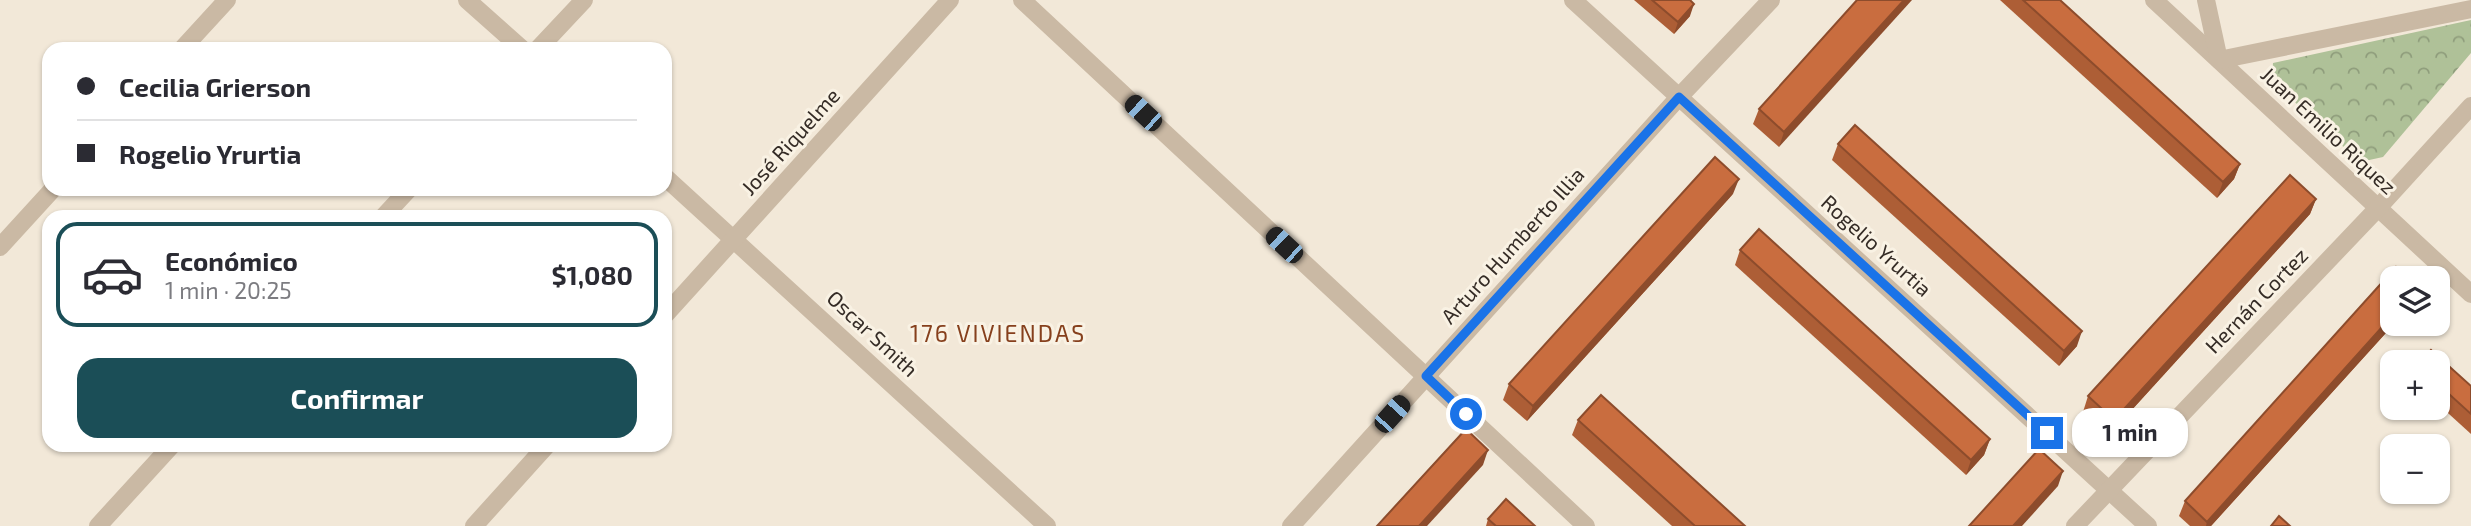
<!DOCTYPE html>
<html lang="es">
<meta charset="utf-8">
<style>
:root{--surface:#fff;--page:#f2f2f3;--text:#2b2b33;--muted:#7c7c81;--line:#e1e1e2;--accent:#1b4e57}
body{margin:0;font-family:"Exo 2",sans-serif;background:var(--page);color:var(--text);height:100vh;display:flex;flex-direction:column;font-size:26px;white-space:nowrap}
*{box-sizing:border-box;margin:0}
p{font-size:23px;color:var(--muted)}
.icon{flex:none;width:38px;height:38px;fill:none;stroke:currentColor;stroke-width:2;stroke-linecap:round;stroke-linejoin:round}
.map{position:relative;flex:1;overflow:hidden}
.sheet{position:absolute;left:42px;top:210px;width:630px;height:242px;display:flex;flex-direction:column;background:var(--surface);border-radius:21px;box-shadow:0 2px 5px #0004}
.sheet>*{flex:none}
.top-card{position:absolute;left:42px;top:42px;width:630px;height:154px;border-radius:21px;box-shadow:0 2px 5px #0004;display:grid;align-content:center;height:154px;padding:0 35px;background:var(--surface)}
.buttons{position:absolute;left:2380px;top:266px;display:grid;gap:14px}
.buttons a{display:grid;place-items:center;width:70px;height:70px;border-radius:14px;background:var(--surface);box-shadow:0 2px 5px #0004;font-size:35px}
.end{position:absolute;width:32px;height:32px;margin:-16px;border:9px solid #1a73e8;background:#fff;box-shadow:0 0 0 4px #fff}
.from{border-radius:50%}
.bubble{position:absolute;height:49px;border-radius:21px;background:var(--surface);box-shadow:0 2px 5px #0004;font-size:23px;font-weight:700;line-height:49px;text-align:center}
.car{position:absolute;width:21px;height:42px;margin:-21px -10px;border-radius:9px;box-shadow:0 0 5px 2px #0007;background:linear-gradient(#222 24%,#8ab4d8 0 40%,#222 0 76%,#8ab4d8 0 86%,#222 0)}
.top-card b{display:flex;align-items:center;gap:24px;height:66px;font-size:26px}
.top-card b+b{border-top:2px solid var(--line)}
.top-card i{width:18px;height:18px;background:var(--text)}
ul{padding:12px 0 0;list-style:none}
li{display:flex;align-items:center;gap:21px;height:105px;margin:0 14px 10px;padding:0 21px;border:4px solid transparent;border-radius:21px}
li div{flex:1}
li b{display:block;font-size:26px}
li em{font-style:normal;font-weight:700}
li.active{border-color:var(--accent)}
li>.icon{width:63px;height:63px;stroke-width:1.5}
.cta{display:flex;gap:14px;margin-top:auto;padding:14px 35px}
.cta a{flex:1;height:80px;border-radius:21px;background:var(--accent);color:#fff;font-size:28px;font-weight:700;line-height:80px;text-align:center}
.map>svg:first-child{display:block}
</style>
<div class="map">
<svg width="2471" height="526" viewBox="0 0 2471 526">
<defs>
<pattern id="park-crowns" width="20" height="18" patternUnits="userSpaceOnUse" patternTransform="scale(1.75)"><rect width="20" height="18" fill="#afc198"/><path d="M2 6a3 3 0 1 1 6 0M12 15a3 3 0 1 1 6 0" fill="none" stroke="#8f9d7c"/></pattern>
</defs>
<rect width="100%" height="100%" fill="#f2e8d8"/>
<path fill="url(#park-crowns)" d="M 2471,20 L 2471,53 L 2383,157 L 2360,162 L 2272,81 L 2273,63 Z"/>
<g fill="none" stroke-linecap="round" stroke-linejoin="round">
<g stroke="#cab9a4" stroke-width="18">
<path d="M 467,0 L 522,49"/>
<path d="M 1022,0 L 1586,526"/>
<path d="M 1573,0 L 2148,526"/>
<path d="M 2154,0 L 2471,294"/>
<path d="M 2206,0 L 2219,60 L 2471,9"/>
<path d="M 182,49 L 227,0"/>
<path d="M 538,49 L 584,0"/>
<path d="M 665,177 L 1047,526"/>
<path d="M 383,217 L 409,189"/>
<path d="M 0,247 L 53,189"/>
<path d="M 665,315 L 950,0"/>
<path d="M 98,526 L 173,444"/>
<path d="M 474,526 L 548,444"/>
<path d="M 1291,526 L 1679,97 L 1771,0"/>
<path d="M 2075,526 L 2377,209 L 2471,106"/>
</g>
</g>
<g fill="#ad5e36">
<path d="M 1634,0 L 1690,0 L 1690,16 L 1674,34 Z"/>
<path d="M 1857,0 L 1779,147 L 1753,124 L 1759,109 Z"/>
<path d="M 2000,0 L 2060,0 L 2240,164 L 2234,179 L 2217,198 Z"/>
<path d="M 1838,144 L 2077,346 L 2059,366 L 1832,160 Z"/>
<path d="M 1733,194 L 1527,421 L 1503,400 L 1509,384 Z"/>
<path d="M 2316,199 L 2310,214 L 2109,435 L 2083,412 L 2088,396 Z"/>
<path d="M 1740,250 L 1990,439 L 1984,455 L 1966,475 L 1735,265 Z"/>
<path d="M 2392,324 L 2394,324 L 2211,526 L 2190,526 L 2179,516 L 2185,501 Z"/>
<path d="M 2438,362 L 2471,386 L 2471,434 L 2438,404 Z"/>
<path d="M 1578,420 L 1745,526 L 1672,526 L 1572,435 Z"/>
<path d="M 1488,519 L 1535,526 L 1486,526 Z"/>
</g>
<g fill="#8d4c2c">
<path d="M 1904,0 L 1912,0 L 1779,147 L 1784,132 Z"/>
<path d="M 1694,4 L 1690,16 L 1674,34 L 1678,22 Z"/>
<path d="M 2240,164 L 2234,179 L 2217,198 L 2223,182 Z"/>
<path d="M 1739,179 L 1733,194 L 1527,421 L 1533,406 Z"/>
<path d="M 2316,199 L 2310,214 L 2109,435 L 2114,420 Z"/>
<path d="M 2392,316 L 2392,324 L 2394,324 L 2211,526 L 2206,526 L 2207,522 Z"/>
<path d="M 2082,331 L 2077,346 L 2059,366 L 2064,351 Z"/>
<path d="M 1990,439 L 1984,455 L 1966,475 L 1971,460 Z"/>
<path d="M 1488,450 L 1483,465 L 1427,526 L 1419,526 Z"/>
<path d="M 2063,471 L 2058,486 L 2022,526 L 2013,526 Z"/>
</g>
<g fill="#c96d3f" stroke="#8d4c2c" stroke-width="2">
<path d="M 1652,0 L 1690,0 L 1694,4 L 1678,22 Z"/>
<path d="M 1857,0 L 1904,0 L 1784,132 L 1759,109 Z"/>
<path d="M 2023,0 L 2060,0 L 2240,164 L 2223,182 Z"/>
<path d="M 1855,125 L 2082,331 L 2064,351 L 1838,144 Z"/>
<path d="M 1715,157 L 1739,179 L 1533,406 L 1509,384 Z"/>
<path d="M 2290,175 L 2316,199 L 2114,420 L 2088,396 Z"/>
<path d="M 1759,229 L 1990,439 L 1971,460 L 1740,250 Z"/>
<path d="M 2396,267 L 2408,278 L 2392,278 L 2392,316 L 2207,522 L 2185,501 Z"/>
<path d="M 2431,350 L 2471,386 L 2471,414 L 2438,384 L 2438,362 L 2420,362 Z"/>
<path d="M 1601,395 L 1745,526 L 1695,526 L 1578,420 Z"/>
<path d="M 1466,429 L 1488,450 L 1419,526 L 1377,526 Z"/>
<path d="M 2039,449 L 2063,471 L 2013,526 L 1969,526 Z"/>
<path d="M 1506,499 L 1535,526 L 1496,526 L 1488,519 Z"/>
<path d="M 2279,516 L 2290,526 L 2271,526 Z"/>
</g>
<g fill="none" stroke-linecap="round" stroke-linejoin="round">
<path stroke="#1a73e8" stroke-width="9" d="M 1466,414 L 1426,376 L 1679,97 L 2047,433"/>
</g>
<g text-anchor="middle" stroke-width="6" stroke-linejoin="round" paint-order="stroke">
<g font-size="21" fill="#352c26" stroke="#f9f2e4">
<text transform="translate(2328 131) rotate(43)" y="7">Juan Emilio Riquez</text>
<text transform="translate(791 142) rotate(-48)" y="7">José Riquelme</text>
<text transform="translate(1513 246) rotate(-48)" y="7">Arturo Humberto Illia</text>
<text transform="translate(1876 246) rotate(42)" y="7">Rogelio Yrurtia</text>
<text transform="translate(2257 301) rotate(-46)" y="7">Hernán Cortez</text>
<text transform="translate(872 334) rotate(43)" y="7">Oscar Smith</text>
</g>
<g font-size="23" letter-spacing="2" fill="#86401d" stroke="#f9f2e4">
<text x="998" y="342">176 VIVIENDAS</text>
</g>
</g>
</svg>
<div class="buttons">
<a><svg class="icon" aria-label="layers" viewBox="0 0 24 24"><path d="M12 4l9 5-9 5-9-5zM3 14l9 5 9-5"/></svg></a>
<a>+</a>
<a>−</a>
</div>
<i class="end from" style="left:1466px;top:414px"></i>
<i class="end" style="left:2047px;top:433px"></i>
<div class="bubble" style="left:2072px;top:408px;width:116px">1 min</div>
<i class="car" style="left:1143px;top:113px;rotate:313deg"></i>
<i class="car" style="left:1284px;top:245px;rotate:313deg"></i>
<i class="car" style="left:1392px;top:414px;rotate:42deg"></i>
<div class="top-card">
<b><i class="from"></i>Cecilia Grierson</b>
<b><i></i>Rogelio Yrurtia</b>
</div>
<section class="sheet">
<ul>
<li class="active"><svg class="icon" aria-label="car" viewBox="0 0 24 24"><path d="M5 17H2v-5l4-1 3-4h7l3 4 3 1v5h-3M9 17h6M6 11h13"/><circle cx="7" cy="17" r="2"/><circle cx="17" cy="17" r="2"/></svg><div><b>Económico</b><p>1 min · 20:25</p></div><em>$1,080</em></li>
</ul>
<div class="cta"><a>Confirmar</a></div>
</section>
</div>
